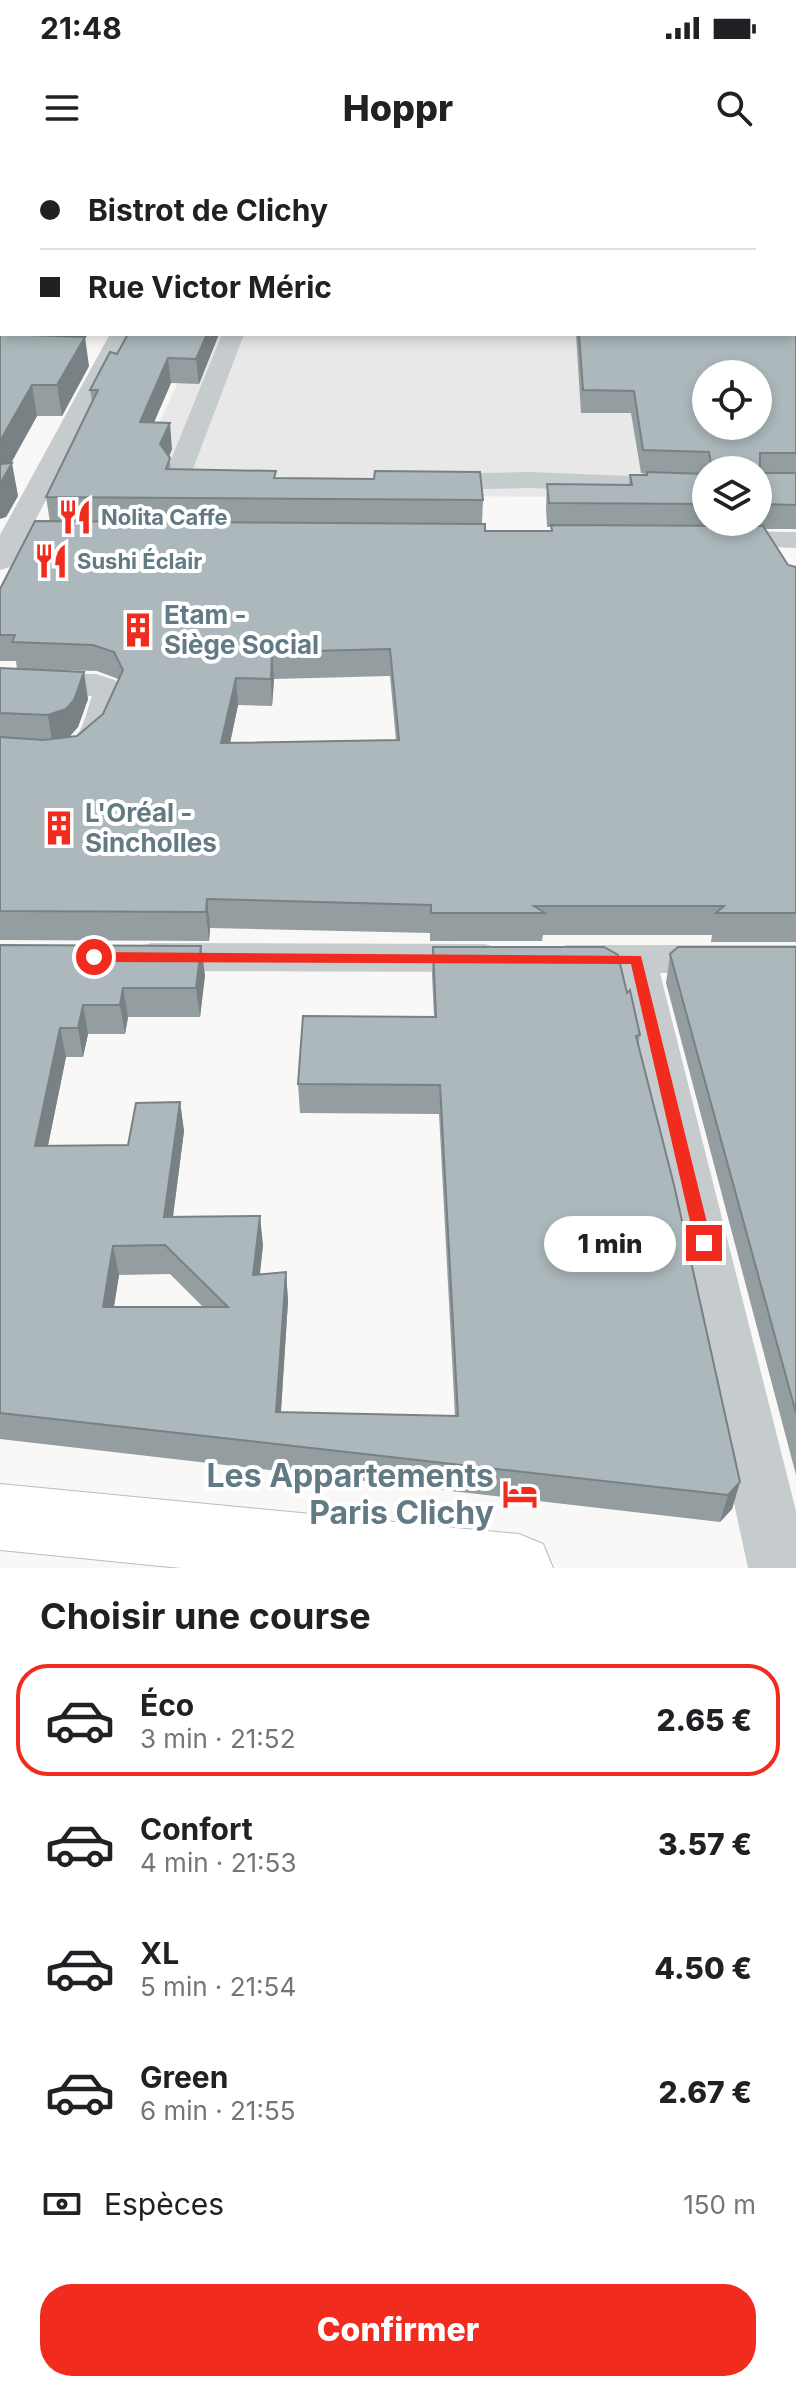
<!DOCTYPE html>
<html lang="fr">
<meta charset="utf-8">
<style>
:root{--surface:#fff;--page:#f2f2f2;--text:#202124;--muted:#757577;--line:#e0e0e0;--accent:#f12b1e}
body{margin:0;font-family:Inter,sans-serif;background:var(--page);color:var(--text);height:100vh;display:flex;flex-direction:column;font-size:30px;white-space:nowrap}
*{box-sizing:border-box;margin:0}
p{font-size:26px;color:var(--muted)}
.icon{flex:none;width:44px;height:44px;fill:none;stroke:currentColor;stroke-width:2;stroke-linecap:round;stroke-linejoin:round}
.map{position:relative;height:1408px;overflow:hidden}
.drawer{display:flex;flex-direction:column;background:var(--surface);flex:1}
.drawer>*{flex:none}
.guide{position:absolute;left:0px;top:0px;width:796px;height:176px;box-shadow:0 4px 12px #0003;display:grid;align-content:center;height:176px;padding:0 40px;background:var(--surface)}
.controls{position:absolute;left:692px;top:200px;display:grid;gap:16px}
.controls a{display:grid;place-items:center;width:80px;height:80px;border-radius:50%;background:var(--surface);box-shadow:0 4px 12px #0003;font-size:40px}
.end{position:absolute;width:36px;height:36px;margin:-18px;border:10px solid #f12b1e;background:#fff;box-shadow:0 0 0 4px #fff}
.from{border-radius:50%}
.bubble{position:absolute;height:56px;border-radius:28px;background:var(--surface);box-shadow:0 4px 12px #0003;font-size:26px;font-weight:800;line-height:56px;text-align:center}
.guide b{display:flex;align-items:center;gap:28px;height:76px;font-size:30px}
.guide b+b{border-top:2px solid var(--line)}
.guide i{width:20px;height:20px;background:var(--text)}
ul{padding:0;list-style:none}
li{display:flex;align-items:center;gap:24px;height:112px;margin:0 16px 12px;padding:0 24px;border:4px solid transparent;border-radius:32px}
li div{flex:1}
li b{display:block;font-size:30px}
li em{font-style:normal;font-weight:800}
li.current{border-color:var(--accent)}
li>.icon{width:72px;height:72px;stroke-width:1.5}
h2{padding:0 40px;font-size:36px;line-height:96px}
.pay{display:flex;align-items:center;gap:20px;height:88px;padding:0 40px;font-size:30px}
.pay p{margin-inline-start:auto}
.action{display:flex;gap:16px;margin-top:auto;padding:16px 40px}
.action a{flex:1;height:92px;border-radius:32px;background:var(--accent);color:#fff;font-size:32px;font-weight:800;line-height:92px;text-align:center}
.status{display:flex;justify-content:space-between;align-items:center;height:56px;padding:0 40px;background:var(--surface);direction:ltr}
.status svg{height:22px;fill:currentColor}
header{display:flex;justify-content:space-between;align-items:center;height:104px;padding:0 40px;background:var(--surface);font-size:36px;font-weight:800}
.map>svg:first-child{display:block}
</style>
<div class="status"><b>21:48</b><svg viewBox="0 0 49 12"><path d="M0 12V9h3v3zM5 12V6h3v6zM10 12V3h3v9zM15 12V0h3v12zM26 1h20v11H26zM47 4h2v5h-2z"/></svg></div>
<header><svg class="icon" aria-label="menu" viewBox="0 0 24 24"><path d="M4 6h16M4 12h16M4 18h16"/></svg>Hoppr<svg class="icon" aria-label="search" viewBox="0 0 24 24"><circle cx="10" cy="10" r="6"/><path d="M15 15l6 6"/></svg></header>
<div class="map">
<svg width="796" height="1408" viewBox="0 0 796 1408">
<rect width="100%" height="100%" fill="#f9f8f6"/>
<path fill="#e7e8e7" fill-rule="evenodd" d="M 0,0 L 796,0 L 796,339 L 758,310 L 706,310 L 706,338 L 145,334 L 154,274 L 200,174 L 794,174 L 794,2 L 2,2 L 0,46 ZM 706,214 L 758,214 L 758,266 L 706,266 Z"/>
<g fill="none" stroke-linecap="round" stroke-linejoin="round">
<g stroke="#b6bdc0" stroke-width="2">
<path id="major" d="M 0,1324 L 519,1374 L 543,1384 L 553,1408 L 181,1408 L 0,1390 Z"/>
</g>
<g fill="#c6cbce" fill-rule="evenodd">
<rect x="0" y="26" width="2" height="10"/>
<rect x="0" y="79" width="2" height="12"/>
<rect x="0" y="120" width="2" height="12"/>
<path d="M 110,174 L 132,174 L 32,367 L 91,369 L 95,375 L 91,381 L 24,383 L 10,407 L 0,410 L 0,375 Z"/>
<path d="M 222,174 L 244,174 L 193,309 L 236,314 L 240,320 L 236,326 C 215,331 180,332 166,312 Z"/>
<path d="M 529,312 L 706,319 L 706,335 L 529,328 L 429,330 L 420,328 L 416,322 L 420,316 L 429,314 Z"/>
<path d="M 719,371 L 796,372 L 796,388 L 709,385 L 705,379 L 709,373 Z"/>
<path d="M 0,511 L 96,514 L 115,520 L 124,536 C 99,614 76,607 0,602 L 0,582 C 22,583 63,594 79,572 C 85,562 88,547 92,536 L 0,531 Z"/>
<path d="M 151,783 L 485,784 L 499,788 L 505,798 L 499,808 L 485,812 L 151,811 L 137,807 L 131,797 L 137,787 Z"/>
<path d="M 567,785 L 796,785 L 796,813 L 660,813 L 796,1351 L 796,1408 L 748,1408 L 619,813 L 567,813 L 553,809 L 547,799 L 553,789 Z"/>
</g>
<use href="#major" fill="#fff" fill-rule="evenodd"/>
</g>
<g fill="#949ea1" fill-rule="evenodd">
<path d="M 665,0 L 796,0 L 796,369 L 764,369 L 788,405 L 796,407 L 796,782 L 711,782 L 712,775 L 543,775 L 542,781 L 430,781 L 430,773 L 210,768 L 209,781 L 0,780 L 0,508 L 88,539 L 78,567 L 70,576 L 77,576 L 103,554 L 119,520 L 118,519 L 97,511 L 17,509 L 16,501 L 0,501 L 0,429 L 50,362 L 46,337 L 92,242 L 90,230 L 117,194 L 219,174 L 199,224 L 171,223 L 154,262 L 172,289 L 169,296 L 171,310 L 276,318 L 483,340 L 482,364 L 485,371 L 551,371 L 551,367 L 547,367 L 546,348 L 547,324 L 629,325 L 630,315 L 646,315 L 647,314 L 641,313 L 631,253 L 581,253 L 576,174 L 794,174 L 794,2 L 663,2 ZM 706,310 L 758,310 L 758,362 L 706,362 ZM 390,516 L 396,580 L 230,583 L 238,545 L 272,546 L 274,519 Z"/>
<path d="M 0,174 L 89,206 L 62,256 L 37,256 L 11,303 L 18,336 L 6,357 Z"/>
<path d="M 0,785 L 205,815 L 200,857 L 128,857 L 125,874 L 88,874 L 83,897 L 66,897 L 48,985 L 128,985 L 180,942 L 184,971 L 173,1057 L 263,1085 L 260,1115 L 286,1112 L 288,1141 L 281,1252 L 455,1256 L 439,954 L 300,953 L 298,924 L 434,857 L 432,815 L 433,787 L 627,833 L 640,875 L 638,886 L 740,1322 L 732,1349 L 720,1362 L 0,1279 ZM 170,1114 L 203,1147 L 114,1147 L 119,1115 Z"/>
<path d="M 796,787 L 796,1315 L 666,823 L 670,794 Z"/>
</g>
<g fill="#788183">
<path d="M 259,0 L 270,0 L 270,2 L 258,2 Z"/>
<path d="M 677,0 L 696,0 L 695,2 L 673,2 Z"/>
<path d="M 207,174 L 219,174 L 199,224 L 196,199 Z"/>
<path d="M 85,177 L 89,206 L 62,256 L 57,225 Z"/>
<path d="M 168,198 L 171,223 L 143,288 L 140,262 Z"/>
<path d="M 32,225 L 37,256 L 0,323 L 0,281 Z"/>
<path d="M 170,263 L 172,289 L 163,311 L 160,284 Z"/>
<path d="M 12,303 L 18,336 L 6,357 L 0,359 L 0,324 Z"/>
<path d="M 272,492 L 274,519 L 272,546 L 271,519 Z"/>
<path d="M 84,512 L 88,539 L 78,567 L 70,576 L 52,582 L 48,555 Z"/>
<path d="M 236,518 L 238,545 L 224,611 L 221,583 Z"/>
<path d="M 207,739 L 210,768 L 209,781 L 206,752 Z"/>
<path d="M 201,786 L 205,815 L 200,857 L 196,828 Z"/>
<path d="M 123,828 L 128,857 L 125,874 L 120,845 Z"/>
<path d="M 83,845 L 88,874 L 83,897 L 78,868 Z"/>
<path d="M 60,868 L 66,897 L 42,1015 L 35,986 Z"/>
<path d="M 180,942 L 184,971 L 169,1086 L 164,1057 Z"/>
<path d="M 260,1056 L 263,1085 L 256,1144 L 253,1115 Z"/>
<path d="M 113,1086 L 119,1115 L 109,1176 L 103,1147 Z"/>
<path d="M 286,1112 L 288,1141 L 279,1280 L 276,1252 Z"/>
<path d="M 740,1322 L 732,1349 L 720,1362 L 728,1335 Z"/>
</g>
<g fill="#acb8bb" stroke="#788183" stroke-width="2" fill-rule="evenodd">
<path d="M 241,0 L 259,0 L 258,2 L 237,2 Z"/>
<path d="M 665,0 L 677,0 L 673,2 L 663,2 Z"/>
<path d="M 700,0 L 796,0 L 796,293 L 760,293 L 760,313 L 796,313 L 796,345 L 758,344 L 758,310 L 712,310 L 709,292 L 643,290 L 634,231 L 583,230 L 579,174 L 794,174 L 794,2 L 700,2 ZM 706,214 L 758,214 L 758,266 L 706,266 Z"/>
<path d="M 0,174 L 85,177 L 57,225 L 32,225 L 0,281 Z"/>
<path d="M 128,174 L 207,174 L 196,199 L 168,198 L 140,262 L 170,263 L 160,284 L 170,298 L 166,309 L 276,311 L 274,318 L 374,319 L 375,311 L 480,312 L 483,340 L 46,337 L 98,230 L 90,230 L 110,192 L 117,194 Z"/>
<path d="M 12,303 L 0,324 L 0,304 Z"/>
<path d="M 647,312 L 706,314 L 706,344 L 549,343 L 547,324 L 632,325 L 630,315 L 647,315 Z"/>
<path d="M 35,361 L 485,364 L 485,371 L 552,371 L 551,365 L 763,366 L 788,405 L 796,407 L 796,753 L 716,753 L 724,746 L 534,746 L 545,753 L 431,753 L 431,745 L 207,739 L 206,752 L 0,751 L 0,577 L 43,580 L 77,576 L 103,554 L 123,510 L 114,492 L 93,485 L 12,482 L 15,475 L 0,475 L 0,429 ZM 390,489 L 399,580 L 221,583 L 236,518 L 271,519 L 272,492 Z"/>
<path d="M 0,508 L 84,512 L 74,540 L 66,549 L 48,555 L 0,553 Z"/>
<path d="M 0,785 L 201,786 L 196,828 L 123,828 L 120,845 L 83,845 L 78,868 L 60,868 L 35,986 L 128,985 L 136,943 L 180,942 L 164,1057 L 260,1056 L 253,1115 L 286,1112 L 276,1252 L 458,1256 L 440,925 L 298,924 L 303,856 L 436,857 L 433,787 L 604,787 L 618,795 L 627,833 L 630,830 L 640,875 L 636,876 L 674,1025 L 740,1322 L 728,1335 L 0,1253 ZM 165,1085 L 228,1147 L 103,1147 L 113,1086 Z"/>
<path d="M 678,787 L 796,787 L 796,1253 L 670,794 Z"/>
</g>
<path fill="#f12b1e" d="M 94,792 L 641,796 L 712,1083 L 704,1090 L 695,1083 L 631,804 L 94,802 L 87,797 Z"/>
<defs>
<g id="restaurant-bare" transform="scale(2.76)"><path d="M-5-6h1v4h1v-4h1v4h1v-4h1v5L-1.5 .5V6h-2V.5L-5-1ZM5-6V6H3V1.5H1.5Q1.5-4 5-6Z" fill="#f12b1e" stroke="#fff" stroke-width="2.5" paint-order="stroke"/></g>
<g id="building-bare" transform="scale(2.76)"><path d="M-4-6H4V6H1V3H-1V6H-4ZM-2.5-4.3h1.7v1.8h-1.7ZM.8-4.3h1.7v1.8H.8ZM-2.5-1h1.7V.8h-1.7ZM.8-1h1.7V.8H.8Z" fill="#f12b1e" stroke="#fff" stroke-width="2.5" paint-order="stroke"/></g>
<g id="hotel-bare" transform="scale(2.76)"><path d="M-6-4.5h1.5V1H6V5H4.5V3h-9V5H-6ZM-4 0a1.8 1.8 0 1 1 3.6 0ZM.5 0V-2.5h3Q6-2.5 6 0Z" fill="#f12b1e" stroke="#fff" stroke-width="2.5" paint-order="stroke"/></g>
</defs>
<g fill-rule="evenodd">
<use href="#restaurant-bare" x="75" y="357"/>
<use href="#restaurant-bare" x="51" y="401"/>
<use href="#building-bare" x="138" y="470"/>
<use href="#building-bare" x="59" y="668"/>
<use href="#hotel-bare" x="520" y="1334"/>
</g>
<g text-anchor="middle" stroke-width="8" stroke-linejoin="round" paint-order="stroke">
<g font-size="22" font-weight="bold" fill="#617a83" stroke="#fff" text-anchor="start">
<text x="101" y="365">Nolita Caffe</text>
<text x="77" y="409">Sushi Éclair</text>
</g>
<g font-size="26" font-weight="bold" fill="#617a83" stroke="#fff" text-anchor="start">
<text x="164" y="464">Etam -<tspan x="164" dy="30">Siège Social</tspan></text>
<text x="85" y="662">L'Oréal -<tspan x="85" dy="30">Sincholles</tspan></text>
</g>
<g font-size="32" font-weight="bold" fill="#617a83" stroke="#fff" text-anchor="end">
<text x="494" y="1327">Les Appartements<tspan x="494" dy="37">Paris Clichy</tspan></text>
</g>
</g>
</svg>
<div class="controls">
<a><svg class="icon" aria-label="locate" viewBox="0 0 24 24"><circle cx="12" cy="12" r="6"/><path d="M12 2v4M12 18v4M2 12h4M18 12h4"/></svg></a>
<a><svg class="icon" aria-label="layers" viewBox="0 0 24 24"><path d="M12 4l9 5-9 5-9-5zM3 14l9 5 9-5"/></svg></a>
</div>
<i class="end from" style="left:94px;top:797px"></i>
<i class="end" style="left:704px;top:1083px"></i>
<div class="bubble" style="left:544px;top:1056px;width:132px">1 min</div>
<div class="guide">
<b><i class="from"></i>Bistrot de Clichy</b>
<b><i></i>Rue Victor Méric</b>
</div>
</div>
<section class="drawer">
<h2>Choisir une course</h2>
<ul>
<li class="current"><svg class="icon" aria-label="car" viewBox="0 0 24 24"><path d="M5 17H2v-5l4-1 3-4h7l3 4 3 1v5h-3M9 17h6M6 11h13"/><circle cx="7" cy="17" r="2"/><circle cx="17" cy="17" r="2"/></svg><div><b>Éco</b><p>3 min · 21:52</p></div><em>2.65 €</em></li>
<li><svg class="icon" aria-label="car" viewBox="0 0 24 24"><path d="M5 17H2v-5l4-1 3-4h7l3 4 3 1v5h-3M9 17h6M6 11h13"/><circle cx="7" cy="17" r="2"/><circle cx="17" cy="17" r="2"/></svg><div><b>Confort</b><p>4 min · 21:53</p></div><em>3.57 €</em></li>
<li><svg class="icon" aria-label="car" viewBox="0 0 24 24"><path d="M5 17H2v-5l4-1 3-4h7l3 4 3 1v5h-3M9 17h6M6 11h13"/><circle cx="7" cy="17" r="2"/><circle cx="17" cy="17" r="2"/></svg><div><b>XL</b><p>5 min · 21:54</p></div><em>4.50 €</em></li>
<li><svg class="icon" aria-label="car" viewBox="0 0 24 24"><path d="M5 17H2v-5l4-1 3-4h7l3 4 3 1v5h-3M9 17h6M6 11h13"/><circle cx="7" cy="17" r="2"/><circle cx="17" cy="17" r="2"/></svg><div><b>Green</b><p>6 min · 21:55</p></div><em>2.67 €</em></li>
</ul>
<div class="pay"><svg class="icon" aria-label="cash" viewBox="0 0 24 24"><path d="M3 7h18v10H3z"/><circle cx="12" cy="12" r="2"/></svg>Espèces<p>150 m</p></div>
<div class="action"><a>Confirmer</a></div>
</section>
